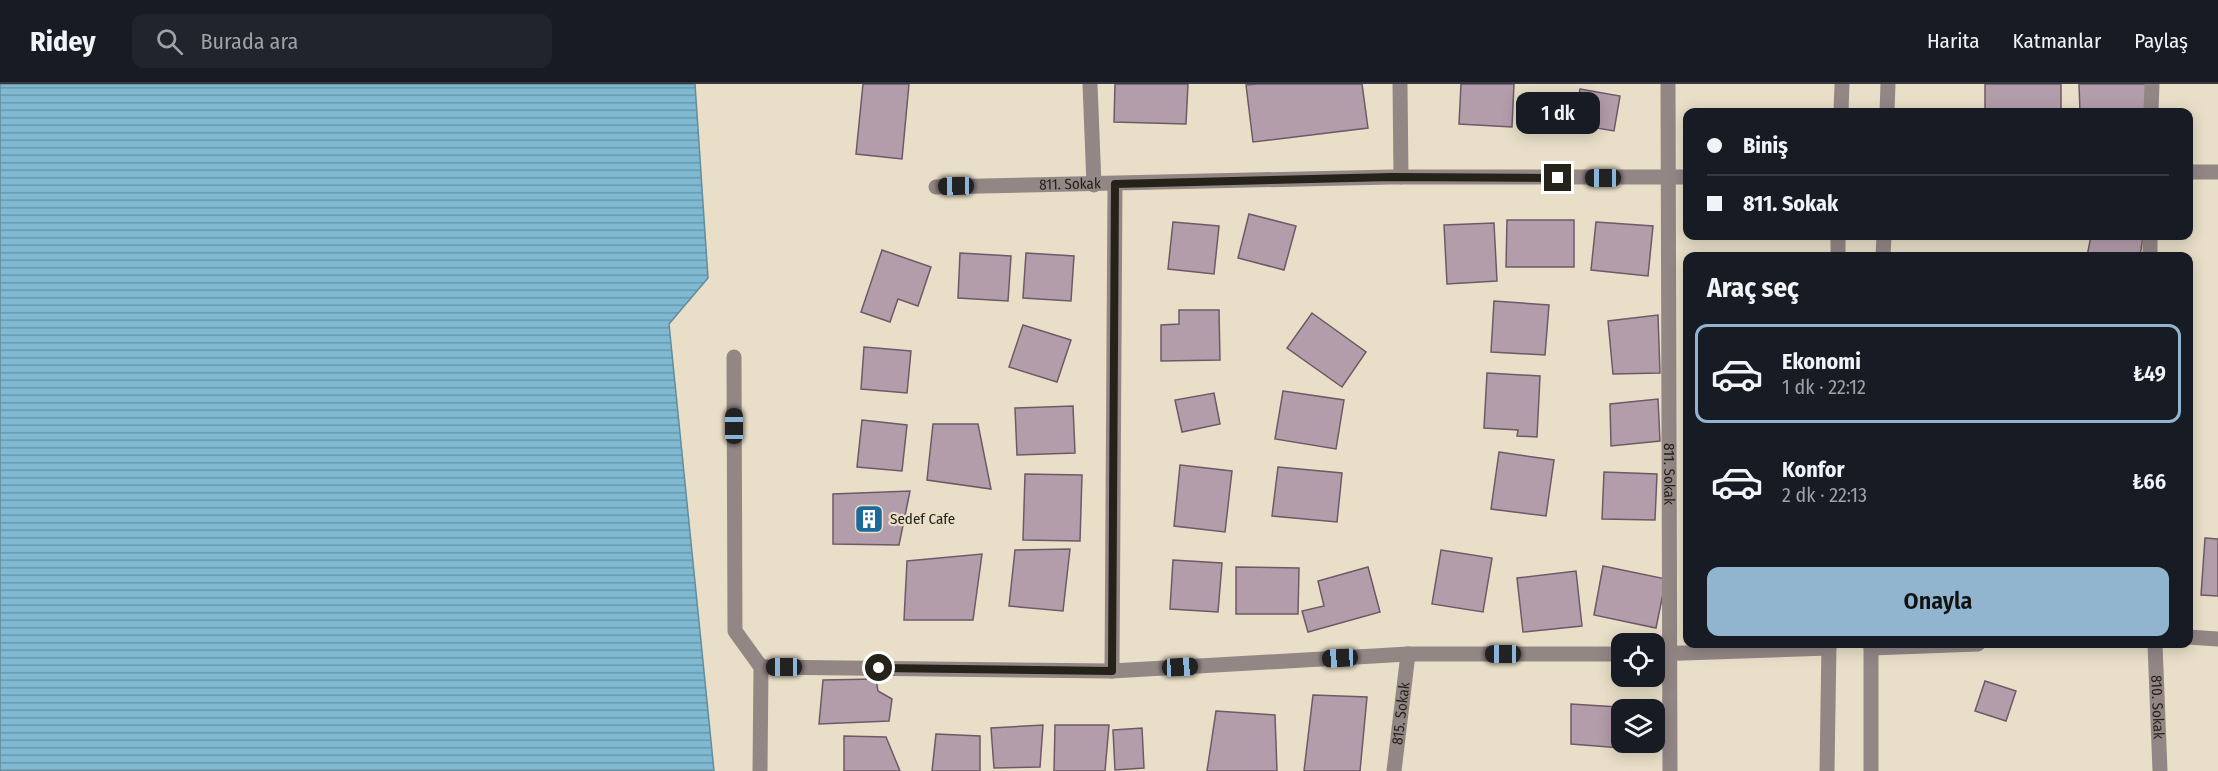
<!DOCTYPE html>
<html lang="tr">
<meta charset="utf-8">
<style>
:root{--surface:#171b24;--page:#20242c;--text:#f1f3f6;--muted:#9ea1a6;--line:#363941;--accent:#91b5ce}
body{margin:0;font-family:"Fira Sans Condensed",sans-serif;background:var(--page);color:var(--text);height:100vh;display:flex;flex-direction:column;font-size:22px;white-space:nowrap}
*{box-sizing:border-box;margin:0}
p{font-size:20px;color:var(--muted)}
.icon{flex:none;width:33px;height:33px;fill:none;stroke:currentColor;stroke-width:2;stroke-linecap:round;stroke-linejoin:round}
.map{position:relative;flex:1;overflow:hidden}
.details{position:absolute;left:1683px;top:168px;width:510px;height:396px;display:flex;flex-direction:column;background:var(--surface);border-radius:12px;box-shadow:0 3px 15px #0003}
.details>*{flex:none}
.banner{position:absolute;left:1683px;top:24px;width:510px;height:132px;border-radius:12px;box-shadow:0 3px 15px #0003;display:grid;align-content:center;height:132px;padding:0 24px;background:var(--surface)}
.buttons{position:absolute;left:1611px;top:549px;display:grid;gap:12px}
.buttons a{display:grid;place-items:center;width:54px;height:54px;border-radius:12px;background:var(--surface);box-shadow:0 3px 15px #0003;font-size:30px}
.end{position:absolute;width:27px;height:27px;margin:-14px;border:8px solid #252219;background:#fff;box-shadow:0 0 0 3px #fff}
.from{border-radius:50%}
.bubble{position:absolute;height:42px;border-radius:12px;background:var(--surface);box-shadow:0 3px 15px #0003;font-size:20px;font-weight:600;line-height:42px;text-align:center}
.car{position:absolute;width:18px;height:36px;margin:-18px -9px;border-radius:8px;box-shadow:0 0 4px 2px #0007;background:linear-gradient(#222 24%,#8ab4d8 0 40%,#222 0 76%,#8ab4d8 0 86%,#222 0)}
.banner b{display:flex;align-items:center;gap:21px;height:57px;font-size:22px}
.banner b+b{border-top:2px solid var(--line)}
.banner i{width:15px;height:15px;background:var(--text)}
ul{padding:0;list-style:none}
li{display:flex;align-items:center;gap:18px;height:99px;margin:0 12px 9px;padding:0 12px;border:3px solid transparent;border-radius:12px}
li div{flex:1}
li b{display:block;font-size:22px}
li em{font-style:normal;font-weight:600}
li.active{border-color:var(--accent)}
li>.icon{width:54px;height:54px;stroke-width:1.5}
h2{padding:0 24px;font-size:27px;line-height:72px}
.action{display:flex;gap:12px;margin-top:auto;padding:12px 24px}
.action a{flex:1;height:69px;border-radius:12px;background:var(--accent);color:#111;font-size:24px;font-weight:600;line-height:69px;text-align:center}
header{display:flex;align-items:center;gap:36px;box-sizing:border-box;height:84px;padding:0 30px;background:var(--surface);border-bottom:2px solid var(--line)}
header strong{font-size:28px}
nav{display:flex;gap:33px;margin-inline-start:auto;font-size:21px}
.search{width:420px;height:54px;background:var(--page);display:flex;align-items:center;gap:15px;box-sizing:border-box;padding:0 21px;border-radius:12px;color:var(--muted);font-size:22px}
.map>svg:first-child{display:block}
</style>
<header>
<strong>Ridey</strong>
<div class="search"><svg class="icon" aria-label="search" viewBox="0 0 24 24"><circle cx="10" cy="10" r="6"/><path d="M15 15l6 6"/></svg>Burada ara</div>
<nav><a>Harita</a><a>Katmanlar</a><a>Paylaş</a></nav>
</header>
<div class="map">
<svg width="2218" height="687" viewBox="0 0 2218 687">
<defs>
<pattern id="water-rules" width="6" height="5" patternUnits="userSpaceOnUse" patternTransform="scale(1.5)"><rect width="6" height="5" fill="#7fbad2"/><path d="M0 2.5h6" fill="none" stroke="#6897aa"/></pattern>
</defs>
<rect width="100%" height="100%" fill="#e9dfc8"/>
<path fill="url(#water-rules)" stroke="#648c9a" stroke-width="1.5" d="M 0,0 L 695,0 L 708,194 L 669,240 L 714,687 L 0,687 Z"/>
<g fill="#b49dab" stroke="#6e5966" stroke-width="1.5">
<path d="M 863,0 L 909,0 L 902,75 L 856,70 Z"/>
<path d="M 1115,0 L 1188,0 L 1186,40 L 1114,38 Z"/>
<path d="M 1257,0 L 1362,0 L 1368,44 L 1253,58 L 1246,1 Z"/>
<path d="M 1461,0 L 1514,0 L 1512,43 L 1459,40 Z"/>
<rect x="1985" y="0" width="76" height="28"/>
<path d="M 2079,0 L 2147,0 L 2147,28 L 2080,28 Z"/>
<path d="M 1580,5 L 1620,12 L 1614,47 L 1573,40 Z"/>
<path d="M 1249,130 L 1296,142 L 1284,186 L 1238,174 Z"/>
<path d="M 1507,136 L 1574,136 L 1574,183 L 1506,183 Z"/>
<path d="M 1173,138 L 1219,142 L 1214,190 L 1168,185 Z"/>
<path d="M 1596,138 L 1653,142 L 1648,192 L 1591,186 Z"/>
<path d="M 1494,139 L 1497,197 L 1447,200 L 1444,141 Z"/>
<path d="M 2091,152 L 2143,152 L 2140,172 L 2087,172 Z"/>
<path d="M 882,166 L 931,183 L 918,222 L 898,215 L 890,238 L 861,228 Z"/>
<path d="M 960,169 L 1011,172 L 1008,217 L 958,214 Z"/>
<path d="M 1026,169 L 1074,172 L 1071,217 L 1023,214 Z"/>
<path d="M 1494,217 L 1549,221 L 1545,271 L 1491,268 Z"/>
<path d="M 1179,226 L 1219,226 L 1220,276 L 1161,277 L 1161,241 L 1179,240 Z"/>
<path d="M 1312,229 L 1366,268 L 1342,303 L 1287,264 Z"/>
<path d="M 1658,231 L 1660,289 L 1613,290 L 1608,237 Z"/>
<path d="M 1023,241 L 1071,256 L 1057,298 L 1009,283 Z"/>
<path d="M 864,263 L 911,267 L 907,309 L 861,305 Z"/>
<path d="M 1487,289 L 1540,292 L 1537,353 L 1517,352 L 1518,346 L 1484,344 Z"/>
<path d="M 1283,307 L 1344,316 L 1336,365 L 1275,355 Z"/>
<path d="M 1214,309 L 1220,340 L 1182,348 L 1175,316 Z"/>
<path d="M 1658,315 L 1660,357 L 1611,362 L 1610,320 Z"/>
<path d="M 1073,322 L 1075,369 L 1017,371 L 1015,324 Z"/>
<path d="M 862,336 L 907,341 L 902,387 L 857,383 Z"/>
<path d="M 933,340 L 978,340 L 991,405 L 927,396 Z"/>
<path d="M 1499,368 L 1554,376 L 1546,432 L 1491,425 Z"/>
<path d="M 1180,381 L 1232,387 L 1225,448 L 1174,442 Z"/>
<path d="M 1278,383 L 1342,389 L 1337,438 L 1272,432 Z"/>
<path d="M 1604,388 L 1657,390 L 1655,436 L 1602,435 Z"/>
<path d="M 1025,390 L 1082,391 L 1080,457 L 1023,456 Z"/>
<path d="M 910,407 L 899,461 L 833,460 L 833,410 Z"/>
<path d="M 2205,454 L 2218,455 L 2218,512 L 2201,511 Z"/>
<path d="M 1070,465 L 1063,527 L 1009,522 L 1015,466 Z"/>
<path d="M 1441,466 L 1492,474 L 1483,528 L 1432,520 Z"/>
<path d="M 982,470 L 973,536 L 904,536 L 907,477 Z"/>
<path d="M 1173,476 L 1222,479 L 1218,528 L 1170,525 Z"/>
<path d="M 1603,482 L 1666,495 L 1656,544 L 1594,531 Z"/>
<path d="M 1236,483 L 1299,484 L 1298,530 L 1236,530 Z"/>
<path d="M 1368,483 L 1380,528 L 1308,548 L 1302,527 L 1324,522 L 1318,497 Z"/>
<path d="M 1576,487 L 1582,542 L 1523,548 L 1517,494 Z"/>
<path d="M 876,595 L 878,607 L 892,615 L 889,637 L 819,640 L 823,596 Z"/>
<path d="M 1985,597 L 2016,607 L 2006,637 L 1975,627 Z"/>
<path d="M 1313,611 L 1367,613 L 1360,687 L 1304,687 Z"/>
<path d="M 1571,620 L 1618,623 L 1621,664 L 1571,660 Z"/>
<path d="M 1216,627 L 1275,631 L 1277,687 L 1207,687 Z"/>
<path d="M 1043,641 L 1040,683 L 994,684 L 991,644 Z"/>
<path d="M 1055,641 L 1109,641 L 1105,687 L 1054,687 Z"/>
<path d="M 1142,644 L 1144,684 L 1115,686 L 1113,646 Z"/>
<path d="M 936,650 L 980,652 L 980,687 L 932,687 Z"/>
<path d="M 844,652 L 886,653 L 900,687 L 844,687 Z"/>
</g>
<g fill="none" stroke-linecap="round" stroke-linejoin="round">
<g stroke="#938786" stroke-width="15">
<path d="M 1090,0 L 1094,101"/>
<path d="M 1400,0 L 1401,93"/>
<path id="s1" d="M 1668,0 L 1670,687"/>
<path d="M 1841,28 L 1842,0"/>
<path d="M 1887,28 L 1888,0"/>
<path d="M 2151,28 L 2152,0"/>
<path d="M 2188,88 L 2218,88"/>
<path id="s2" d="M 936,103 L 1391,93 L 1688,93"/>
<path d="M 2150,152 L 2150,172"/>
<path d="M 1838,172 L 1838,152"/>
<path d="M 1883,172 L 1884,152"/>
<path d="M 734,273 L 735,547 L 761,583 L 760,687"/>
<path d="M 2188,553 L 2218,555"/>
<path id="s3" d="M 2155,560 L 2160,687"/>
<path d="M 1871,564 L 1978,560"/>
<path d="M 1654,570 L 1829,564"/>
<path d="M 761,583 L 1112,587 L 1408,570 L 1622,570"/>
<path d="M 1112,587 L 1115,100"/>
<path id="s4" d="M 1394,687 L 1408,570"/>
<path d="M 1827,687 L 1829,560"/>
<path d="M 1871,687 L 1871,560"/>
</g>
</g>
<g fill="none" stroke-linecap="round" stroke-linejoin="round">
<path stroke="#252219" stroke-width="8" d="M 879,584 L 1112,587 L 1115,100 L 1391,93 L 1558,94"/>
</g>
<defs>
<g id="building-square" transform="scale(1.5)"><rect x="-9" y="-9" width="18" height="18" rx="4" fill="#1c6a9c" stroke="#e9dfc8"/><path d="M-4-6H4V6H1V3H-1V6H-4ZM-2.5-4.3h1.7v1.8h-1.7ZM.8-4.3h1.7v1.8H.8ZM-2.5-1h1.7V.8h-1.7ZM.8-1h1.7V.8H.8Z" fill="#fff"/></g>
</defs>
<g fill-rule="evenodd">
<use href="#building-square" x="869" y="435"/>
</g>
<g text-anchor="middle" stroke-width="4.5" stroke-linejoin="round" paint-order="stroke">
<g font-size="15" fill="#252219" stroke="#e9dfc8">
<text dy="5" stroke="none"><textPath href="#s2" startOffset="134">811. Sokak</textPath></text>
<text dy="5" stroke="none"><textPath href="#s1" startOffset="390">811. Sokak</textPath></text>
<text dy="5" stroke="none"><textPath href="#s3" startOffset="63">810. Sokak</textPath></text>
<text dy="5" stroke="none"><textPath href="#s4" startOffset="58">815. Sokak</textPath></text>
</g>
<g font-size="15" fill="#252219" stroke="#e9dfc8" text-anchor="start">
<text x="890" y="440">Sedef Cafe</text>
</g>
</g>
</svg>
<div class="buttons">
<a><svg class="icon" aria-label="locate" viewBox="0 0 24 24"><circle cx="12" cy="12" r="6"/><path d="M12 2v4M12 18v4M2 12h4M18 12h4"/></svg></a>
<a><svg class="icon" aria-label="layers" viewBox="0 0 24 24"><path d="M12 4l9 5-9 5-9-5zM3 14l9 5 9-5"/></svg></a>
</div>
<i class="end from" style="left:879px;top:584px"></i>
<i class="end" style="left:1558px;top:94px"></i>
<div class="bubble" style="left:1516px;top:8px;width:84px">1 dk</div>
<i class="car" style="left:1603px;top:94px;rotate:270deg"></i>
<i class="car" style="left:956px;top:102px;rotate:269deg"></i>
<i class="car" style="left:734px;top:342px;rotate:0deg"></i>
<i class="car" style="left:1503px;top:570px;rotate:270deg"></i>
<i class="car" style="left:1340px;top:574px;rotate:267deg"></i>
<i class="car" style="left:784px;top:583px;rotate:270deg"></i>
<i class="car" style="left:1180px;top:583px;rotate:87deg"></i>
<div class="banner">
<b><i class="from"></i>Biniş</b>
<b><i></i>811. Sokak</b>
</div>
<section class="details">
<h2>Araç seç</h2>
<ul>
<li class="active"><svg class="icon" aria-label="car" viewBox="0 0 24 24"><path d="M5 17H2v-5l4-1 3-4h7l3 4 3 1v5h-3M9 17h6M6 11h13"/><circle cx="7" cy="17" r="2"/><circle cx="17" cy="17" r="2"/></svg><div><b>Ekonomi</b><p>1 dk · 22:12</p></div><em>₺49</em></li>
<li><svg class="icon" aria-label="car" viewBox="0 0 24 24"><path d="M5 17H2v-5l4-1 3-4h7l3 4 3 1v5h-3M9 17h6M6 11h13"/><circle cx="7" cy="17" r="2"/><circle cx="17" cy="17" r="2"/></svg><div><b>Konfor</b><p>2 dk · 22:13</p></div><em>₺66</em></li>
</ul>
<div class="action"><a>Onayla</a></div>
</section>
</div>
